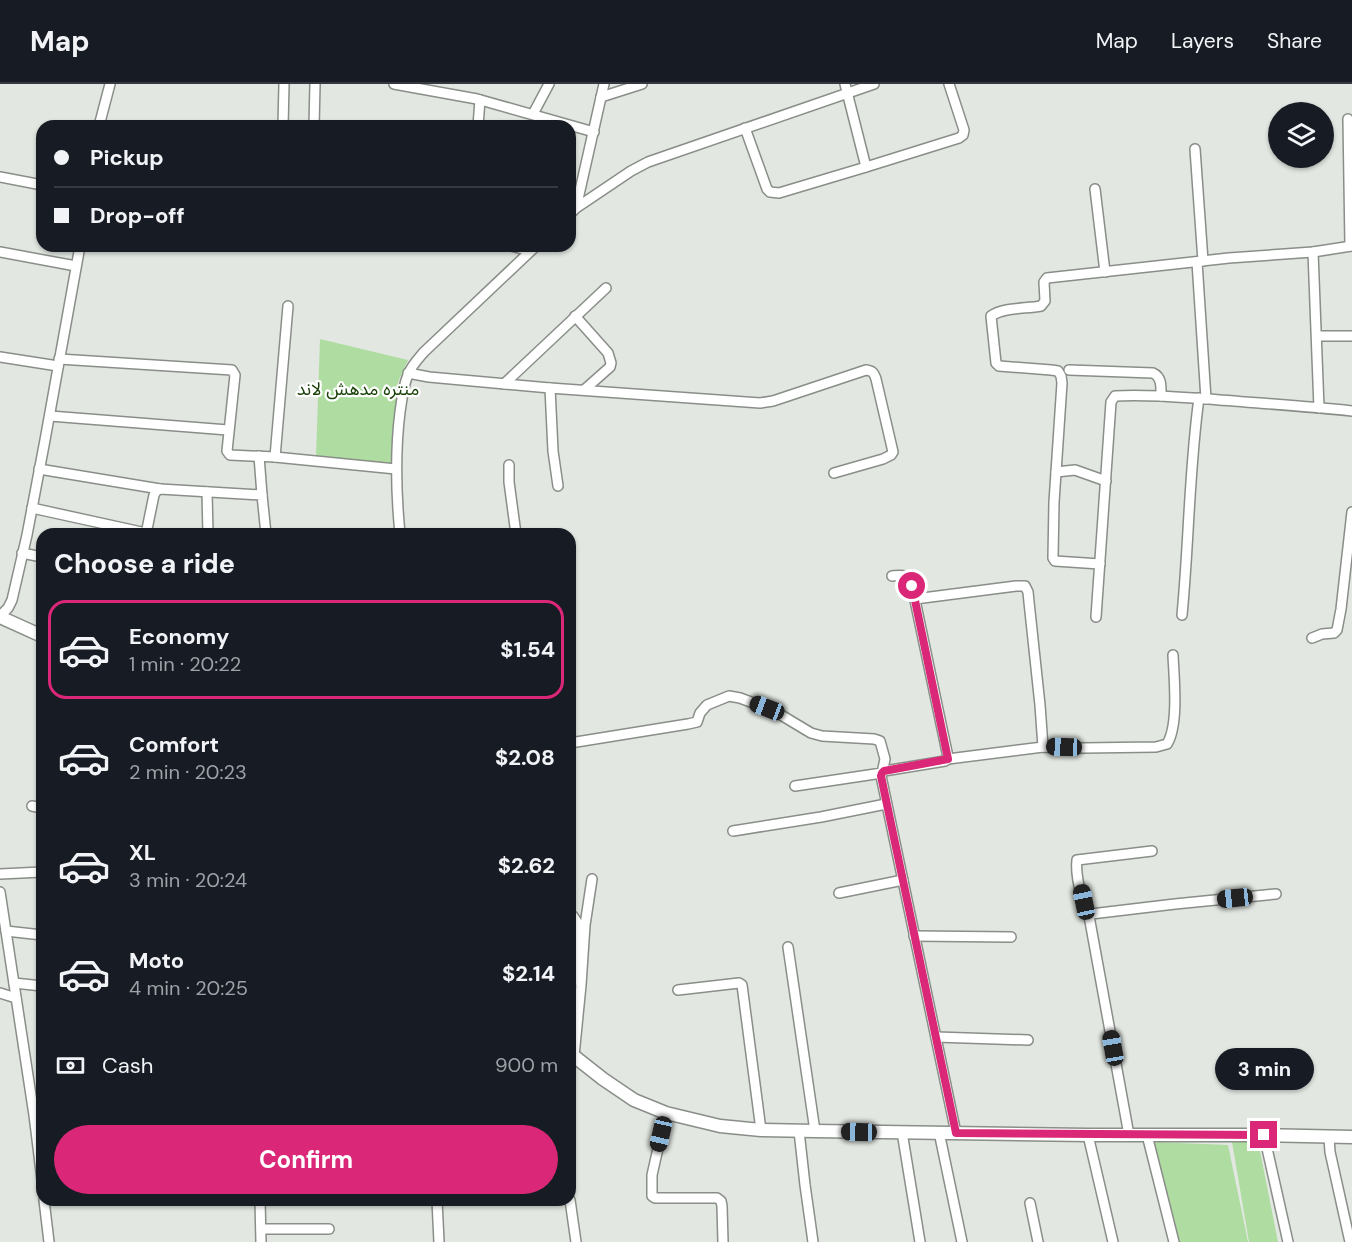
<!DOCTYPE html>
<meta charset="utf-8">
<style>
:root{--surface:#171b24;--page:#20242c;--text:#f1f3f6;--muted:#9ea1a6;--line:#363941;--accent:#db2777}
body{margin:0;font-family:"DM Sans","Noto Sans Arabic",sans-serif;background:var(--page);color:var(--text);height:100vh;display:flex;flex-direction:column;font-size:22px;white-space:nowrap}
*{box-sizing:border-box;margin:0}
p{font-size:20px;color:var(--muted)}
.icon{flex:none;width:33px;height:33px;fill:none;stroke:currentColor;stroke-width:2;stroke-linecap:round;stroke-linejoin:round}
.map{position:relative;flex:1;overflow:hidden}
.sheet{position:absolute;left:36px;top:444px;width:540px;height:678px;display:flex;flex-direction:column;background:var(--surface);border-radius:18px;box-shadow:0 2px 4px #0004}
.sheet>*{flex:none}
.hud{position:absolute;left:36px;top:36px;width:540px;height:132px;border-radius:18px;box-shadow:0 2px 4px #0004;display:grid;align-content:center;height:132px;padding:0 18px;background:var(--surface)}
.tools{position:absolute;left:1268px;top:18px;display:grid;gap:12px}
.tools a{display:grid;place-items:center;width:66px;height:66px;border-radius:50%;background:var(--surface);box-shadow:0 2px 4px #0004;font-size:30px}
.end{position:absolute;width:27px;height:27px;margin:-14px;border:8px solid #db2777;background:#fff;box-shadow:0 0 0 3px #fff}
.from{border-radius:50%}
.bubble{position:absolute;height:42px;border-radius:21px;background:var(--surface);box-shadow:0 2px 4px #0004;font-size:20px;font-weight:700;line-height:42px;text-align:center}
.car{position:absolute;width:18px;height:36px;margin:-18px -9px;border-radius:8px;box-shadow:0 0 4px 2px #0007;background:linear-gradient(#222 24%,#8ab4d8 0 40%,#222 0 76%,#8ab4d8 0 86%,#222 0)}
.hud b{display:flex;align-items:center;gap:21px;height:57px;font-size:22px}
.hud b+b{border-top:2px solid var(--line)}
.hud i{width:15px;height:15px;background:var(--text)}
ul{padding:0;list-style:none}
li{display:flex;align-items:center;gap:18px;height:99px;margin:0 12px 9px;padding:0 6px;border:3px solid transparent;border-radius:18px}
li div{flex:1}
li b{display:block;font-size:22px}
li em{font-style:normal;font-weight:700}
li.on{border-color:var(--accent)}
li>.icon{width:54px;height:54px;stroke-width:1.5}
h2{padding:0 18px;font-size:27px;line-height:72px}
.pay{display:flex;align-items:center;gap:15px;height:66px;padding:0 18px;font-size:22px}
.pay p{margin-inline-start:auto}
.primary-button{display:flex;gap:12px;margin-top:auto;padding:12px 18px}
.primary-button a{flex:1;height:69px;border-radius:36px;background:var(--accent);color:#fff;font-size:24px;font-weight:700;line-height:69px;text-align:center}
header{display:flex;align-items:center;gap:36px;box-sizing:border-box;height:84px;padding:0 30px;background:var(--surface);border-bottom:2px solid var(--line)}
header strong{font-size:28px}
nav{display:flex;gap:33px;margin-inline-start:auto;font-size:21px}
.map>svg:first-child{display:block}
</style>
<header>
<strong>Map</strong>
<nav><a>Map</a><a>Layers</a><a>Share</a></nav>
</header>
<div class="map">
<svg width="1352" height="1158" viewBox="0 0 1352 1158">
<rect width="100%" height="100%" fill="#e2e7e1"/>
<g fill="#afdda1">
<path d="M 320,255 L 408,276 L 398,298 L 391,379 L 316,372 Z"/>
<path d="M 1258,1057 L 1278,1158 L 1249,1158 L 1232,1058 Z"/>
<path d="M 1154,1058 L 1228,1061 L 1248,1158 L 1180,1158 Z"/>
</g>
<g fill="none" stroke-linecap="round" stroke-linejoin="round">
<g stroke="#898e88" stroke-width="12">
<g id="minor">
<path d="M 394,0 L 477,15 L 594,48"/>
<path d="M 845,0 L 866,83"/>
<path d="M 601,13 L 642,0"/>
<path d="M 533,30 L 549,0"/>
<path d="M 1348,35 L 1350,162"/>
<path d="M 99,42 L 110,0"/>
<path d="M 283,42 L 284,0"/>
<path d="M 314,42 L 315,0"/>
<path d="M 478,42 L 480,16"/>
<path d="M 745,44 L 767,105 L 770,108 L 779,109 L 866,83 L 959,54 L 963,51 L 964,46 L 949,0"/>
<path d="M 1195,65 L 1203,177"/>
<path d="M 0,93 L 42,101"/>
<path d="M 1095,105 L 1105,188"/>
<path d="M 576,124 L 604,0"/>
<path d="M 570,130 L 576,124 L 631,87 L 648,78 L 874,0"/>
<path d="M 511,162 L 530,167"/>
<path d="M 0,168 L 76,182"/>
<path d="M 1313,168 L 1319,324"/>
<path d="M 1197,178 L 1206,315"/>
<path d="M 288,222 L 275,373 L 396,385"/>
<path d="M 575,232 L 608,269 L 611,279 L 610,283 L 584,306"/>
<path d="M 1317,252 L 1352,252"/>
<path d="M 0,273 L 58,282"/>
<path d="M 59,275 L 232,286 L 235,291 L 227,367 L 230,371 L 275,373"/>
<path d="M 1069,286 L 1153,289 C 1162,293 1161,303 1161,312"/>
<path d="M 408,289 L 429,293 L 550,304 L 760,319 L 773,317 L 866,286 C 873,287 874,289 876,295 L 893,368 L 891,371 L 883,375 L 834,389"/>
<path d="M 504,300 L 606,204"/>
<path d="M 550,304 L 553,367 L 558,402"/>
<path d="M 50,332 L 228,346"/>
<path d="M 259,372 L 262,411"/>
<path d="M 509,381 L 509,398 L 516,450"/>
<path d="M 39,385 L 160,405"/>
<path d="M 1056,388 L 1075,386 L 1106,397"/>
<path d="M 207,408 L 208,450"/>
<path d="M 32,424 L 146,449"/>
<path d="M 146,450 L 154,411 L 157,406 L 160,405 L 262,411 L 266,450"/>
<path d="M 400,450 C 396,409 395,368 400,328 C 402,315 403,302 408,291 C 411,282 418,275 424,268 L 536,162"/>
<path d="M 22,469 L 42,473"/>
<path d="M 1100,480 L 1055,477 L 1053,474 L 1054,418 L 1062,299 L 1061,292 L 1058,287 L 1051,286 L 999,282 L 996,279 L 991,232 C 1004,223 1025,225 1041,222 L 1045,217 L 1044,198 L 1047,194 L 1229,174 L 1313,168 L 1352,162"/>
<path d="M 892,492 C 904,491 907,490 912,502 L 948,673 L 948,675 L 945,677 L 884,687 L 882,689 L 881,692 L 956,1049"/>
<path d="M 915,515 L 1016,502 L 1025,502 L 1028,508 L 1029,518 L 1040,621 L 1043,663"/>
<path d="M 1182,531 C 1189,459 1189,386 1199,314"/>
<path d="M 0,532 L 8,524 L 12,516 L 27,451 L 45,356 L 80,162"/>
<path d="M 1096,533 L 1111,318 L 1115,312 C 1146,310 1177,313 1208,315 C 1256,319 1304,322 1352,327"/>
<path d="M 1312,554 L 1322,550 L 1334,549 L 1337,546 L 1341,525 L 1352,428"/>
<path d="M 570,659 L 688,640 L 697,638 L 700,629 L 707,621 L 729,612 L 740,614 L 767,624 L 781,631 L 811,649 L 822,652 L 874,655 L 880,657 L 885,675 L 882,689 L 795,702"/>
<path d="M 948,675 L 1043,663 L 1083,664 L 1156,663 L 1167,660 C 1179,641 1174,594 1173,571"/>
<path d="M 32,722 L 42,724"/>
<path d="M 733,747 L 821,733 L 886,720"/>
<path d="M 0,790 L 42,788"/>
<path d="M 0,808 L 34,1031 L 42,1096"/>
<path d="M 839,809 L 903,796"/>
<path d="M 570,831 L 573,832 L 577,838 L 574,890 L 570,912"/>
<path d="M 1089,832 C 1082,820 1075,790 1077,776 L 1152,767"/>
<path d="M 6,847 L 42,851"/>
<path d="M 914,852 L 1011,853"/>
<path d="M 788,863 L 815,1047"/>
<path d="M 14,899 L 42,902"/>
<path d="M 678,906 L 739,899 L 742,901 L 761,1046"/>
<path d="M 0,909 L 16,914"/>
<path d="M 936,953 L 1028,956"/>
<path d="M 574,972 L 581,901 L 585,841 L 592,795"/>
<path d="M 666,1029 L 652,1091 L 652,1112 L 655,1114 L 717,1114 L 721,1117 L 722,1122 L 723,1158"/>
<path d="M 799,1047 L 805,1101 L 813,1158"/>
<path d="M 902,1048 L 920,1158"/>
<path d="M 939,1048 L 962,1158"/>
<path d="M 1088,1051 L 1113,1158"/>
<path d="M 1129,1051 L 1089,832 L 1091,830 L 1175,820 L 1276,810"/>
<path d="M 1147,1051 L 1174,1158"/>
<path d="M 1264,1051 L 1288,1158"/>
<path d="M 1329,1053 L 1330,1068 L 1350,1158"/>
<path d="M 44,1116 L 49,1158"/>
<path d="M 260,1116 L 261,1158"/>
<path d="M 437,1116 L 439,1158"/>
<path d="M 570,1116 L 576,1158"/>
<path d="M 1030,1119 L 1038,1158"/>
<path d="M 261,1145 L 329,1145"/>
</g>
</g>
<g stroke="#898e88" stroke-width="15">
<g id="major">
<path d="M 0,533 L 42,552"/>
<path d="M 570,969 L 603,995 L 634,1016 L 666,1029 L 720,1042 L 761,1046 L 815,1047 L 1088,1051 L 1264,1051 L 1352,1053"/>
</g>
</g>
<use href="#minor" stroke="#fff" stroke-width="9"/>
<use href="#major" stroke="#fff" stroke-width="12"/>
</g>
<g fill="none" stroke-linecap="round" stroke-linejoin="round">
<path stroke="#db2777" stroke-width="8" d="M 912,502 L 948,675 L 884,687 L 882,689 L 881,692 L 956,1049 L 1264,1051"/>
</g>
<g text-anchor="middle" stroke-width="4.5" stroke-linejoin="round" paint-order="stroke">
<g font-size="18" fill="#1a4209" stroke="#fff">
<text x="358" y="311">منتره مدهش لاند</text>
</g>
</g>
</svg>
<div class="tools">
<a><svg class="icon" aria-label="layers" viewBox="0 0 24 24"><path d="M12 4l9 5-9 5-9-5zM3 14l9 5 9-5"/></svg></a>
</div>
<i class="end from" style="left:912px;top:502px"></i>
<i class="end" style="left:1264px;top:1051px"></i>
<div class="bubble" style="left:1215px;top:964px;width:99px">3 min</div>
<i class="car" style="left:767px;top:624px;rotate:291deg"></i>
<i class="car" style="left:1064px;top:663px;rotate:272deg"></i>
<i class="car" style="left:1235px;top:814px;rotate:264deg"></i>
<i class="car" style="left:1084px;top:818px;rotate:348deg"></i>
<i class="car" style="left:1113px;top:964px;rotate:350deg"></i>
<i class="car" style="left:859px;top:1048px;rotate:271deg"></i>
<i class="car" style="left:661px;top:1050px;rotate:193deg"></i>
<div class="hud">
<b><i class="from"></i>Pickup</b>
<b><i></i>Drop-off</b>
</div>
<section class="sheet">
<h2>Choose a ride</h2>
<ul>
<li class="on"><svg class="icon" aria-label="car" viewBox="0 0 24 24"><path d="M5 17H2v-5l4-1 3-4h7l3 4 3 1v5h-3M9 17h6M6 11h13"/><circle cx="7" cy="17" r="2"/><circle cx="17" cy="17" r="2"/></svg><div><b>Economy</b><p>1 min · 20:22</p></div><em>$1.54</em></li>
<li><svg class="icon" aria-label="car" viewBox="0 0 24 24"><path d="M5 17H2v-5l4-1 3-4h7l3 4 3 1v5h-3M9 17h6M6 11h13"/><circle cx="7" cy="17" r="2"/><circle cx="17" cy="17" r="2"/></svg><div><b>Comfort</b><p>2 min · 20:23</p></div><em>$2.08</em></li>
<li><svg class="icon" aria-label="car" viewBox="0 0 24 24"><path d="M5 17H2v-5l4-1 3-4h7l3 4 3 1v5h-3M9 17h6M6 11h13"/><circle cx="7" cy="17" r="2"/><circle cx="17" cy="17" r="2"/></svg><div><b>XL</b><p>3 min · 20:24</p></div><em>$2.62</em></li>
<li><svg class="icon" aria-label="car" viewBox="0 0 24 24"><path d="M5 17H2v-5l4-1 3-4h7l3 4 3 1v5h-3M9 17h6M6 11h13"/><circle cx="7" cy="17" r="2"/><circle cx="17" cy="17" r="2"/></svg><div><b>Moto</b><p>4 min · 20:25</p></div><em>$2.14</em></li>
</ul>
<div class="pay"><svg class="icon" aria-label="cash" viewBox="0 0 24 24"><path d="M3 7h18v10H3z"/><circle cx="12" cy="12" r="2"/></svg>Cash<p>900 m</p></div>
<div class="primary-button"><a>Confirm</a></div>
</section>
</div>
